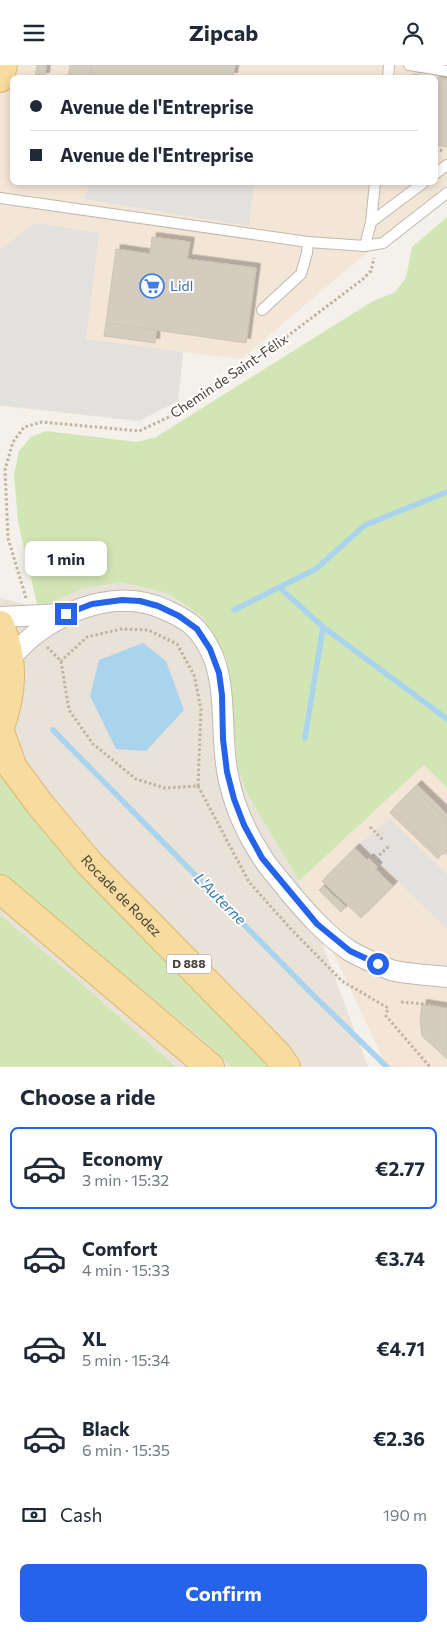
<!DOCTYPE html>
<meta charset="utf-8">
<style>
:root{--surface:#fff;--page:#f2f2f3;--text:#1f2937;--muted:#747a83;--line:#e0e1e3;--accent:#2563eb}
body{margin:0;font-family:Commissioner,sans-serif;background:var(--page);color:var(--text);height:100vh;display:flex;flex-direction:column;font-size:19px;white-space:nowrap}
*{box-sizing:border-box;margin:0}
p{font-size:16px;color:var(--muted)}
.icon{flex:none;width:28px;height:28px;fill:none;stroke:currentColor;stroke-width:2;stroke-linecap:round;stroke-linejoin:round}
.map{position:relative;height:1002px;overflow:hidden}
.sheet{display:flex;flex-direction:column;background:var(--surface);flex:1}
.sheet>*{flex:none}
.top-card{position:absolute;left:10px;top:10px;width:428px;height:110px;border-radius:8px;box-shadow:0 2px 8px #0003;display:grid;align-content:center;height:110px;padding:0 20px;background:var(--surface)}
.end{position:absolute;width:22px;height:22px;margin:-11px;border:6px solid #2563eb;background:#fff;box-shadow:0 0 0 2px #fff}
.from{border-radius:50%}
.bubble{position:absolute;height:35px;border-radius:8px;background:var(--surface);box-shadow:0 2px 8px #0003;font-size:16px;font-weight:700;line-height:35px;text-align:center}
.top-card b{display:flex;align-items:center;gap:18px;height:48px;font-size:19px}
.top-card b+b{border-top:1px solid var(--line)}
.top-card i{width:12px;height:12px;background:var(--text)}
ul{padding:0;list-style:none}
li{display:flex;align-items:center;gap:15px;height:82px;margin:0 10px 8px;padding:0 10px;border:2px solid transparent;border-radius:8px}
li div{flex:1}
li b{display:block;font-size:19px}
li em{font-style:normal;font-weight:700}
li.selected{border-color:var(--accent)}
li>.icon{width:45px;height:45px;stroke-width:1.5}
h2{padding:0 20px;font-size:22px;line-height:60px}
.pay{display:flex;align-items:center;gap:12px;height:55px;padding:0 20px;font-size:19px}
.pay p{margin-inline-start:auto}
.cta{display:flex;gap:10px;margin-top:auto;padding:10px 20px}
.cta a{flex:1;height:58px;border-radius:8px;background:var(--accent);color:#fff;font-size:20px;font-weight:700;line-height:58px;text-align:center}
header{display:flex;justify-content:space-between;align-items:center;height:65px;padding:0 20px;background:var(--surface);font-size:22px;font-weight:700}
.map>svg:first-child{display:block}
</style>
<header><svg class="icon" aria-label="menu" viewBox="0 0 24 24"><path d="M4 6h16M4 12h16M4 18h16"/></svg>Zipcab<svg class="icon" aria-label="person" viewBox="0 0 24 24"><circle cx="12" cy="8" r="4"/><path d="M4 21q1-7 8-7t8 7"/></svg></header>
<div class="map">
<svg width="447" height="1002" viewBox="0 0 447 1002">
<defs>
<filter id="shadow"><feDropShadow dx="4.5" dy="-4.5" stdDeviation="0" flood-color="#0004"/></filter>
</defs>
<rect width="100%" height="100%" fill="#f4f0ea"/>
<path fill="#e8e2d8" d="M 121,517 L 167,528 L 203,552 L 227,595 L 238,703 L 247,729 L 299,816 L 368,1002 L 0,1002 L 0,533 L 38,543 L 82,524 Z"/>
<g fill="#f4e6d7" fill-rule="evenodd">
<path d="M 0,0 L 447,0 L 447,120 L 241,294 L 183,287 L 178,336 L 139,356 L 0,341 ZM 12,12 L 435,12 L 435,118 L 12,118 Z"/>
<path d="M 424,700 L 447,723 L 447,1002 L 387,1002 L 299,816 Z"/>
</g>
<g fill="#d2e6b5">
<path d="M 447,152 L 447,723 L 424,700 L 299,816 L 247,729 L 238,703 L 227,595 L 203,552 L 167,528 L 121,517 L 82,524 L 38,543 L 18,457 L 14,410 L 19,386 L 31,372 L 46,366 L 137,377 L 156,372 L 373,236 L 394,228 L 406,213 L 412,182 Z"/>
<path d="M 0,701 L 19,732 L 72,799 L 243,972 L 269,1002 L 232,1002 L 200,972 L 0,810 Z"/>
<path d="M 0,850 L 74,912 L 176,1002 L 0,1002 Z"/>
</g>
<g fill="#e3e1de">
<path d="M 90,118 L 254,118 L 249,161 L 84,134 Z"/>
<path d="M 35,158 L 99,168 L 86,274 L 183,287 L 178,336 L 139,356 L 0,340 L 0,185 Z"/>
<path d="M 390,754 L 447,809 L 447,864 L 360,779 Z"/>
</g>
<path fill="#aad4ed" d="M 143,578 L 166,596 L 184,645 L 146,686 L 116,684 L 90,631 L 99,595 Z"/>
<g fill="none" stroke-linecap="round" stroke-linejoin="round">
<g stroke="#aad4ed" stroke-width="5.5">
<path d="M 280,523 L 323,562 L 447,654"/>
<path d="M 234,545 L 316,504 L 365,460 L 447,427"/>
<path d="M 53,665 L 311,928 L 387,1002"/>
<path d="M 305,673 L 323,562"/>
</g>
</g>
<g fill="#d5ccc0" stroke="#cfc3b3" filter="url(#shadow)">
<path d="M 37,0 L 46,0 L 45,12 L 35,12 Z"/>
<path d="M 70,0 L 91,0 L 90,12 L 68,12 Z"/>
<path d="M 91,0 L 235,0 L 233,12 L 90,12 Z"/>
<path d="M 413,9 L 447,14 L 447,82 L 435,80 L 435,12 L 413,12 Z"/>
<path d="M 152,172 L 190,177 L 187,194 L 256,203 L 246,278 L 106,258 L 116,184 L 150,189 Z"/>
<path d="M 106,258 L 156,265 L 155,278 L 104,271 Z"/>
<path d="M 417,720 L 447,749 L 447,755 L 414,723 Z"/>
<path d="M 414,723 L 447,755 L 447,790 L 444,787 L 440,791 L 392,745 Z"/>
<path d="M 392,745 L 440,791 L 438,794 L 390,748 Z"/>
<path d="M 355,783 L 367,795 L 369,793 L 378,802 L 375,804 L 393,821 L 361,853 L 322,816 Z"/>
<path d="M 323,821 L 346,842 L 341,847 L 319,825 Z"/>
<path d="M 422,939 L 447,943 L 447,994 L 422,971 L 420,955 Z"/>
</g>
<g fill="none" stroke-linecap="round" stroke-linejoin="round">
<g stroke="#bfb8ad" stroke-width="12">
<g id="lane">
<path d="M 409,0 L 447,6"/>
<path d="M 388,12 L 389,0"/>
<path d="M 435,109 L 447,100"/>
<path d="M 0,133 L 308,177 L 365,181 L 383,178 L 447,128"/>
<path d="M 371,157 L 423,118"/>
<path d="M 365,181 L 371,157 L 375,118"/>
<path d="M 262,245 L 301,209 L 307,188 L 308,177"/>
</g>
</g>
<g stroke="#bfb8ad" stroke-width="22">
<g id="street">
<path d="M 0,552 L 64,549"/>
<path d="M 10,593 C 19,584 28,574 38,567 C 75,540 124,524 168,546 C 188,555 199,563 209,583 C 228,617 220,666 227,705 C 232,736 245,766 262,792 C 270,805 281,816 290,828 C 308,849 326,870 350,886 C 360,892 379,900 391,905 C 404,909 432,910 447,912"/>
</g>
</g>
<g stroke="#ddb76e" stroke-width="30">
<g id="primary">
<path d="M 0,13 L 3,0"/>
<path d="M 0,560 C 14,596 13,626 0,662"/>
<path id="s1" d="M 0,667 L 13,703 L 39,738 L 89,798 L 277,989 L 286,1002"/>
<path d="M 0,824 L 210,1002"/>
</g>
</g>
<g stroke="#c0b39f" stroke-width="3" stroke-dasharray="2.5 2.5" stroke-linecap="butt">
<path d="M 435,84 L 444,86"/>
<path d="M 26,533 L 8,473 L 5,405 L 13,377 L 24,362 L 42,357 L 139,366 L 182,346 L 248,301 L 363,214 L 371,206 L 374,193"/>
<path d="M 47,582 L 61,596 L 69,645 L 93,679 L 136,714 L 165,723 L 198,721 L 201,644 L 194,610 L 177,579 L 148,565 L 121,564 L 87,572 L 61,596"/>
<path d="M 198,721 L 249,817 L 289,862 L 342,916 L 388,943 L 386,951 L 430,1002"/>
<path d="M 370,762 L 383,775"/>
<path d="M 372,797 L 389,781"/>
<path d="M 401,937 L 447,941"/>
</g>
<use href="#lane" stroke="#fff" stroke-width="10"/>
<use href="#street" stroke="#fff" stroke-width="20"/>
<use href="#primary" stroke="#f8db9e" stroke-width="28"/>
</g>
<g fill="none" stroke-linecap="round" stroke-linejoin="round">
<path stroke="#2563eb" stroke-width="6" d="M 66,549 L 92,539 L 122,535 L 140,536 L 158,541 L 179,551 L 197,564 L 210,584 L 219,608 L 222,630 L 223,674 L 227,707 L 234,734 L 244,760 L 262,793 L 317,859 L 350,886 L 378,899"/>
</g>
<defs>
<g id="supermarket-ring" transform="scale(1.25)"><circle r="9.5" fill="#fff" stroke="#3f7fe0" stroke-width="1.5"/><path d="M-6-5.5h2.5l.6 2H6L4.5 2H-2.5L-4.4-4H-6ZM-1.5 3.2a1.3 1.3 0 1 0 .1 0ZM3 3.2a1.3 1.3 0 1 0 .1 0Z" fill="#3f7fe0"/></g>
</defs>
<g fill-rule="evenodd">
<use href="#supermarket-ring" x="152" y="221"/>
</g>
<g text-anchor="middle" stroke-width="4" stroke-linejoin="round" paint-order="stroke">
<rect fill="#fff" stroke="#7e7a74" stroke-width="1" x="166.5" y="889.5" width="45" height="19" rx="4"/>
<g font-size="12" font-weight="bold" fill="#474138">
<text x="189" y="903">D 888</text>
</g>
<g font-size="14" fill="#366cbe" stroke="#fff" text-anchor="start">
<text x="170" y="226">Lidl</text>
</g>
<g font-size="14" fill="#474138" stroke="#fff">
<text transform="translate(229 311) rotate(-34)" y="5">Chemin de Saint-Félix</text>
<text dy="5" stroke="none"><textPath href="#s1" startOffset="206">Rocade de Rodez</textPath></text>
</g>
<g font-size="15" font-style="italic" fill="#357ba6" stroke="#fff">
<text transform="translate(220 834) rotate(45)" y="5">L'Auterne</text>
</g>
</g>
</svg>
<i class="end from" style="left:378px;top:899px"></i>
<i class="end" style="left:66px;top:549px"></i>
<div class="bubble" style="left:25px;top:476px;width:82px">1 min</div>
<div class="top-card">
<b><i class="from"></i>Avenue de l'Entreprise</b>
<b><i></i>Avenue de l'Entreprise</b>
</div>
</div>
<section class="sheet">
<h2>Choose a ride</h2>
<ul>
<li class="selected"><svg class="icon" aria-label="car" viewBox="0 0 24 24"><path d="M5 17H2v-5l4-1 3-4h7l3 4 3 1v5h-3M9 17h6M6 11h13"/><circle cx="7" cy="17" r="2"/><circle cx="17" cy="17" r="2"/></svg><div><b>Economy</b><p>3 min · 15:32</p></div><em>€2.77</em></li>
<li><svg class="icon" aria-label="car" viewBox="0 0 24 24"><path d="M5 17H2v-5l4-1 3-4h7l3 4 3 1v5h-3M9 17h6M6 11h13"/><circle cx="7" cy="17" r="2"/><circle cx="17" cy="17" r="2"/></svg><div><b>Comfort</b><p>4 min · 15:33</p></div><em>€3.74</em></li>
<li><svg class="icon" aria-label="car" viewBox="0 0 24 24"><path d="M5 17H2v-5l4-1 3-4h7l3 4 3 1v5h-3M9 17h6M6 11h13"/><circle cx="7" cy="17" r="2"/><circle cx="17" cy="17" r="2"/></svg><div><b>XL</b><p>5 min · 15:34</p></div><em>€4.71</em></li>
<li><svg class="icon" aria-label="car" viewBox="0 0 24 24"><path d="M5 17H2v-5l4-1 3-4h7l3 4 3 1v5h-3M9 17h6M6 11h13"/><circle cx="7" cy="17" r="2"/><circle cx="17" cy="17" r="2"/></svg><div><b>Black</b><p>6 min · 15:35</p></div><em>€2.36</em></li>
</ul>
<div class="pay"><svg class="icon" aria-label="cash" viewBox="0 0 24 24"><path d="M3 7h18v10H3z"/><circle cx="12" cy="12" r="2"/></svg>Cash<p>190 m</p></div>
<div class="cta"><a>Confirm</a></div>
</section>
